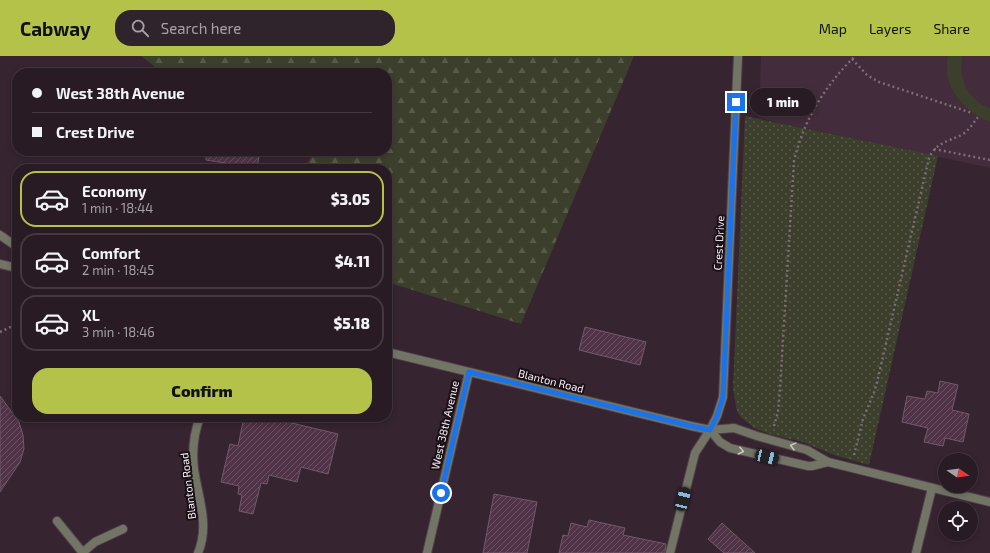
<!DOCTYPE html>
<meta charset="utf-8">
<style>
:root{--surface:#281b24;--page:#30242c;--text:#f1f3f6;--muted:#a5a1a6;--line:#443941;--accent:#b4c24a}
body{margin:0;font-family:"Exo 2",sans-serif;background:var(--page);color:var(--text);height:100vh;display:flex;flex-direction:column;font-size:15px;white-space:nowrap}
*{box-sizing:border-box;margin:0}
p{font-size:13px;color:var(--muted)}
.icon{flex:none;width:22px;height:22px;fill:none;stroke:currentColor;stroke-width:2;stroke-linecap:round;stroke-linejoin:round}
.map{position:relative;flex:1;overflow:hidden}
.sheet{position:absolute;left:12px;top:108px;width:380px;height:258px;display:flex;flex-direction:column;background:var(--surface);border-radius:16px;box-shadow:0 2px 6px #0003,0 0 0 1px var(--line)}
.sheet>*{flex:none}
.guide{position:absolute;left:12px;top:12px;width:380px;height:88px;border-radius:16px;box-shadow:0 2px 6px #0003,0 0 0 1px var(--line);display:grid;align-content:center;height:88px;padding:0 20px;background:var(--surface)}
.needle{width:26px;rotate:103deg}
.fabs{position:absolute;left:938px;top:397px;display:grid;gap:8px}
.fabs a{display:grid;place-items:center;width:40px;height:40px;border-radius:50%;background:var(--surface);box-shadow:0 2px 6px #0003,0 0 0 1px var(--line);font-size:20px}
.end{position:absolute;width:18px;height:18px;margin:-9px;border:5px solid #1a73e8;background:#fff;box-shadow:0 0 0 2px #fff}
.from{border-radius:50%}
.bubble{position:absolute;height:28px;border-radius:14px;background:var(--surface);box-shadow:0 2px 6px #0003,0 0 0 1px var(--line);font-size:13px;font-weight:800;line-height:28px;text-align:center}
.car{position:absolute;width:12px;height:24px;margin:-12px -6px;border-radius:5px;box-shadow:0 0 3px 1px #0007;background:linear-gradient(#222 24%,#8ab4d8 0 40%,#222 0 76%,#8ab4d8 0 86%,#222 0)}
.guide b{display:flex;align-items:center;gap:14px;height:38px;font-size:15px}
.guide b+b{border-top:1px solid var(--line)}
.guide i{width:10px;height:10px;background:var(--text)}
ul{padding:7px 0 0;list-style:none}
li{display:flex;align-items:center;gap:12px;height:56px;margin:0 8px 6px;padding:0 12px;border:2px solid var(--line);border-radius:16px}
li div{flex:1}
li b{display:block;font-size:15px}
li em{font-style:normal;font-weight:800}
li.on{border-color:var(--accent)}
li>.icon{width:36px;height:36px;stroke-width:1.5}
.primary-button{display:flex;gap:8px;margin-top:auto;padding:8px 20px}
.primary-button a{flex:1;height:46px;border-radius:16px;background:var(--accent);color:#111;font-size:16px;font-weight:800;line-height:46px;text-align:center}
header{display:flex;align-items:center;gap:24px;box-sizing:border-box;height:56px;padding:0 20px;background:var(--accent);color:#111}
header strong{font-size:19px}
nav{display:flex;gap:22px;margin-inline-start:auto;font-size:14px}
.search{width:280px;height:36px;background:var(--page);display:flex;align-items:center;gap:10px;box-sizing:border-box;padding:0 14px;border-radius:16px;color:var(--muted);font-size:15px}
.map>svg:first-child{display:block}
</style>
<header>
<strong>Cabway</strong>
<div class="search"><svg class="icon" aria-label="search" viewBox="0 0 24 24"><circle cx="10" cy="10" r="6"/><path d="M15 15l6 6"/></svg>Search here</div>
<nav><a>Map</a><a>Layers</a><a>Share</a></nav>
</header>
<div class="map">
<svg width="990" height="497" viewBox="0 0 990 497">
<defs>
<pattern id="grass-dots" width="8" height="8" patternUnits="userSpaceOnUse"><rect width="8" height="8" fill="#3c3f2b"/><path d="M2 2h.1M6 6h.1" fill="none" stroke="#595b4a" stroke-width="1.8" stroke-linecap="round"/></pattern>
<pattern id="forest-firs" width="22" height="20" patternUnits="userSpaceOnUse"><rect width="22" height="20" fill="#3c3f2b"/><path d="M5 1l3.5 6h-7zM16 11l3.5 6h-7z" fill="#595b4a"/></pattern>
<pattern id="building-hatch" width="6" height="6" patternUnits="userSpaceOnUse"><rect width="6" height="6" fill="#513347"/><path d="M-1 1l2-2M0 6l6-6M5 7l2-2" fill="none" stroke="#6b5162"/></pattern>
</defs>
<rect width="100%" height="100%" fill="#362430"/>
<path fill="#432c3b" d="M 761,0 L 990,0 L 990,112 L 759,62 Z"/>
<path fill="url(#grass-dots)" d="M 745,60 L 938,100 L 869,409 L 834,399 L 803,386 L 773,379 L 754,372 L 742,362 L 738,358 L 736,351 L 733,332 Z"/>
<path fill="url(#forest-firs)" d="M 141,0 L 634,0 L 521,268 L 387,226 L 387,113 L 304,113 L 314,95 L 387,95 L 387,17 L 163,17 Z"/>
<path fill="#3c3f2b" d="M 948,0 L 962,0 C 959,24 967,43 990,52 L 990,66 C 964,56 941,30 948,0 Z"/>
<g fill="url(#building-hatch)" stroke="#705b68">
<path d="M 206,95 L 260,95 L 257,112 L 206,104 Z"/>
<path d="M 585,271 L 646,286 L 640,309 L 579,294 Z"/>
<path d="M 940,325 L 958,329 L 952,354 L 969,358 L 963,386 L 945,382 L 943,390 L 924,386 L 928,372 L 902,366 L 907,340 L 925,343 L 927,335 L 938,337 Z"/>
<path d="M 0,340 L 19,366 L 23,379 L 24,393 L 20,406 L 0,436 Z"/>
<path d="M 244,361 L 280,361 L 279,364 L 338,378 L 328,418 L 301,411 L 297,426 L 269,419 L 267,428 L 261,427 L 253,458 L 239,455 L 242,439 L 238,438 L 239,430 L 221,426 L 230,388 L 238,390 Z"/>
<path d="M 494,438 L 537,446 L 527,497 L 483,497 Z"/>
<path d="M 589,464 L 625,472 L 623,479 L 666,488 L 665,497 L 559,497 L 563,479 L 568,480 L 571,467 L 587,471 Z"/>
<path d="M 722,467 L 755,497 L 724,497 L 708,483 Z"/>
</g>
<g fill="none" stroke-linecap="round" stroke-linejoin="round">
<g stroke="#52404c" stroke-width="10">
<g id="minor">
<path d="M 0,179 L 17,191"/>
<path d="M 0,208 L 17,212"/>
<path d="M 387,296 L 691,370 L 710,374 L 734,372 L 757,380 L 807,394 L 828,406 L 990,446"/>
<path d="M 710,374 L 720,386 L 730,392 L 808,410 L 812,410 L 828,406"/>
<path d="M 57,465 L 83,497"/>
<path d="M 82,497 L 95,486 L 123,473"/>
<path d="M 198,497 C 210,468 198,442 194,413 C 192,396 194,377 200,361"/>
<path d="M 427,497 L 469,316"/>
<path d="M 670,497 L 695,397 L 710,374 L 717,360 L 723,341 L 738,0"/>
<path d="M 916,497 L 932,432"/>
</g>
</g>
<g stroke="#7c6c76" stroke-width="2.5" stroke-dasharray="2 3" stroke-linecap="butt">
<path d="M 852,3 L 867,19 L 879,26 L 972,57"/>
<path d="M 934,93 L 990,104"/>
<path d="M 0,276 L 17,268"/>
<path d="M 774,370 L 778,356 L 780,333 L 794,105 C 804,63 825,30 855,0"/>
<path d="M 854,399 L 863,363 L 875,334 L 878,322 L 929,102 C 937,85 949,86 963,78 C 969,74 974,66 978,61"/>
</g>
<use href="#minor" stroke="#727565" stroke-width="8"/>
</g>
<defs><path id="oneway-chevron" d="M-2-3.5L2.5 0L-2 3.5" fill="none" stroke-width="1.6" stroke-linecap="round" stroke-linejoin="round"/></defs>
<g stroke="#cbc4c3">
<use href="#oneway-chevron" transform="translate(793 390) rotate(-165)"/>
<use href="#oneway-chevron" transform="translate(741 395) rotate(13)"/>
</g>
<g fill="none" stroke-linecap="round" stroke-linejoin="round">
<path stroke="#1a73e8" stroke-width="5" d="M 441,437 L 469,316 L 691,370 L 710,374 L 717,360 L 723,341 L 736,46"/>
</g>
<g text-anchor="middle" stroke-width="4" stroke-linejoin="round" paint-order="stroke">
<g font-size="11" fill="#fbeff6" stroke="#191116">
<text transform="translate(719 187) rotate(-87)" y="4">Crest Drive</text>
<text transform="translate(551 325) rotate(14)" y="4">Blanton Road</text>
<text transform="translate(445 369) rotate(-77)" y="4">West 38th Avenue</text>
<text transform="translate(188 430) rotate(-97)" y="4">Blanton Road</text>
</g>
</g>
</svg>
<div class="fabs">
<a><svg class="needle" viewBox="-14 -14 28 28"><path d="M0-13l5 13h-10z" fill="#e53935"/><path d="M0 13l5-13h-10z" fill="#a5a1a6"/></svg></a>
<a><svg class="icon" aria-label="locate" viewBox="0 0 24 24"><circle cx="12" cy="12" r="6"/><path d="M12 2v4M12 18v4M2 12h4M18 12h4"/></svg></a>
</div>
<i class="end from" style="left:441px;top:437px"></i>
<i class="end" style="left:736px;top:46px"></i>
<div class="bubble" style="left:750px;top:32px;width:66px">1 min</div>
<i class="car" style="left:767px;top:401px;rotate:103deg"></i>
<i class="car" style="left:683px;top:443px;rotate:14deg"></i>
<div class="guide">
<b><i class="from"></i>West 38th Avenue</b>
<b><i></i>Crest Drive</b>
</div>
<section class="sheet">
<ul>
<li class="on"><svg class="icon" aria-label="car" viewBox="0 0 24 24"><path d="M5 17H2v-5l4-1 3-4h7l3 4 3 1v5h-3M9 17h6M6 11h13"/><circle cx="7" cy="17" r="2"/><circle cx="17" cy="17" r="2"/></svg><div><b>Economy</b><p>1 min · 18:44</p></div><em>$3.05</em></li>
<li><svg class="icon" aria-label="car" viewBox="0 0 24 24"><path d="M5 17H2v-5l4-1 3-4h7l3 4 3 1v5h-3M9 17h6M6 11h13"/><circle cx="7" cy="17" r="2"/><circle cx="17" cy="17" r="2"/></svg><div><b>Comfort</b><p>2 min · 18:45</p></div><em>$4.11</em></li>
<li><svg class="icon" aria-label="car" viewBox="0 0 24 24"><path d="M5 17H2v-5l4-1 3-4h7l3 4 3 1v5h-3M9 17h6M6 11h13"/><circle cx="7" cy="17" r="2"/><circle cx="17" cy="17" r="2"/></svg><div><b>XL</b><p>3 min · 18:46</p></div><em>$5.18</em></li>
</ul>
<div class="primary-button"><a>Confirm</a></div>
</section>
</div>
